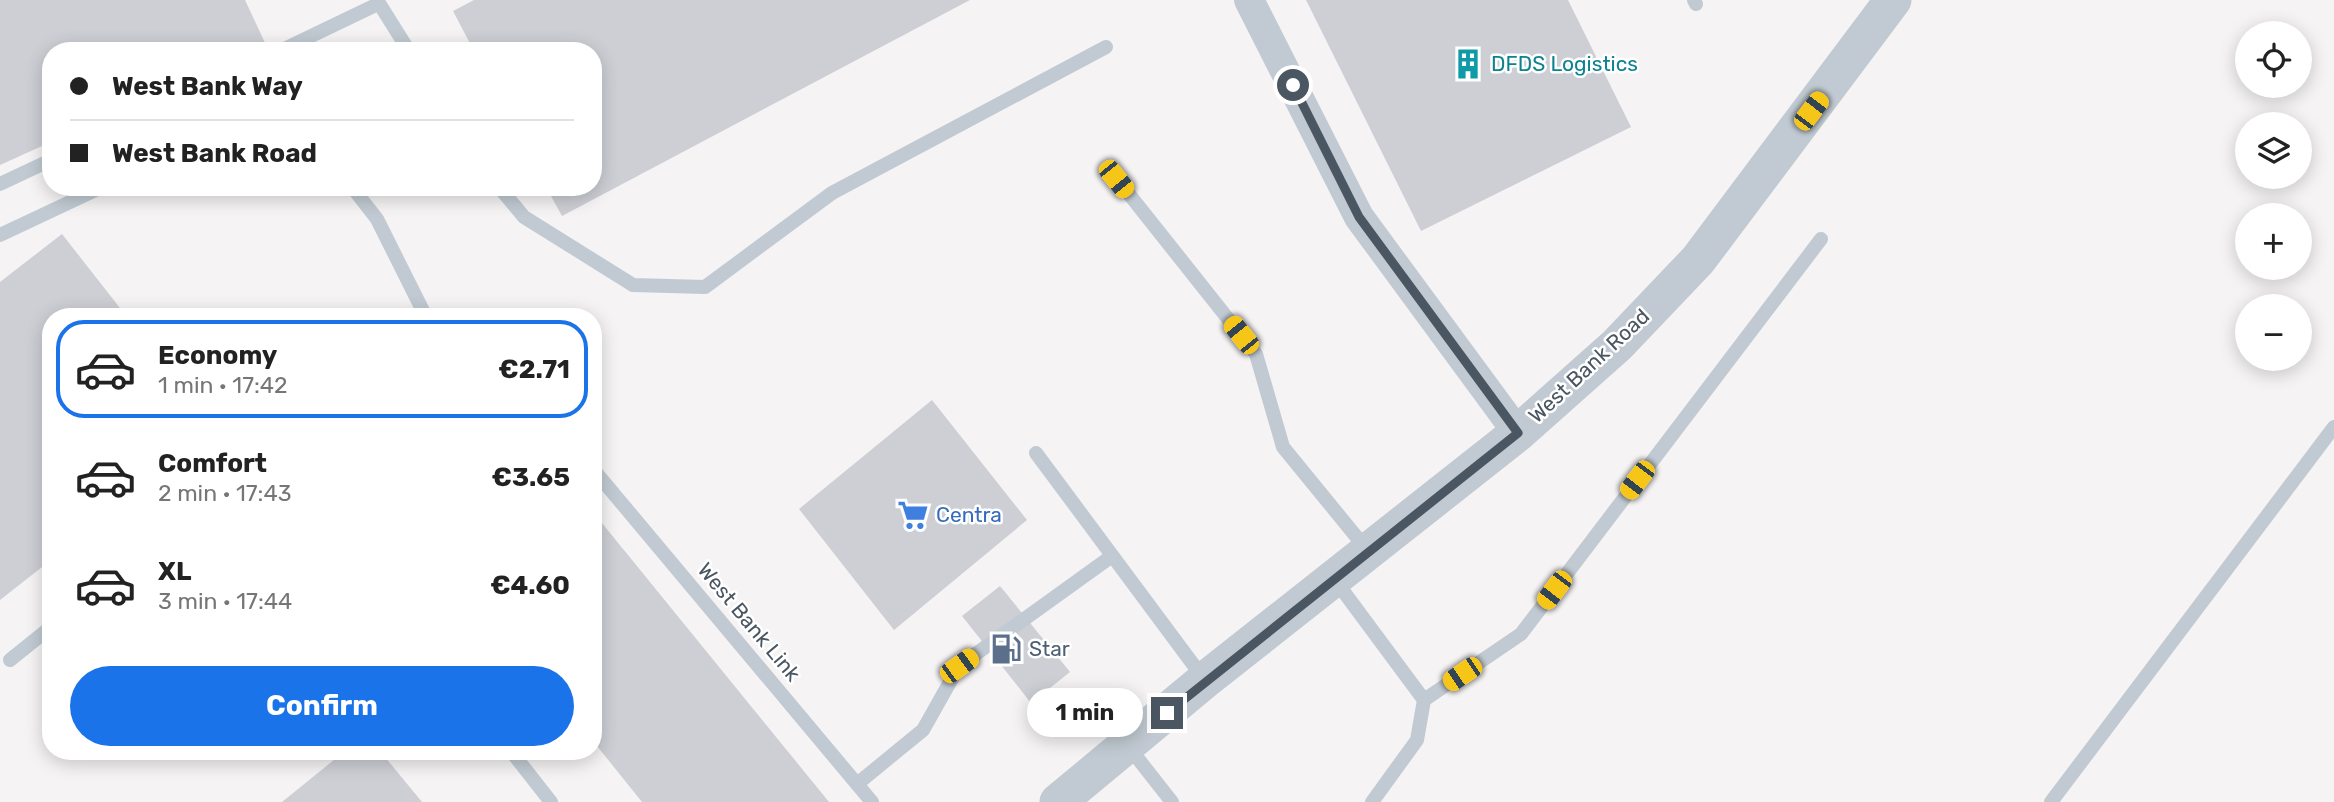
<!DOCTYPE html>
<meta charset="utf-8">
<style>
:root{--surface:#fff;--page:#f2f2f2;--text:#222;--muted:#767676;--line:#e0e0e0;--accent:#1a73e8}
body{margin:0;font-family:Rubik,sans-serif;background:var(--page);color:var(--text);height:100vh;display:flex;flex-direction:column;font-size:26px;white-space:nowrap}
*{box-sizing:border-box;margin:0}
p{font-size:23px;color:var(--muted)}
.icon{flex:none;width:38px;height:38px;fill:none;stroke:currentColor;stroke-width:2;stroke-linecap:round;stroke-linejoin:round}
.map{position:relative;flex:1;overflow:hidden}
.side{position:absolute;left:42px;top:308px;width:560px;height:452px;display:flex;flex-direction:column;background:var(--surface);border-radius:28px;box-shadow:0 4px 18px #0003}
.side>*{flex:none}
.banner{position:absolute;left:42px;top:42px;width:560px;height:154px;border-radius:28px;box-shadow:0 4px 18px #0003;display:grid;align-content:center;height:154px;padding:0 28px;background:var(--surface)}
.controls{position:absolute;left:2235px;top:21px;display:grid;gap:14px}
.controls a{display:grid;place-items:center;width:77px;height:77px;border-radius:50%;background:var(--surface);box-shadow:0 4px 18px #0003;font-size:35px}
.end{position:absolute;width:32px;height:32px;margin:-16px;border:9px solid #4a5661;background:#fff;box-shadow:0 0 0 4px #fff}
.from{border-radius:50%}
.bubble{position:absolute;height:49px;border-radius:24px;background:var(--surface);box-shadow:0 4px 18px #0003;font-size:23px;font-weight:700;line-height:49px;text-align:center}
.car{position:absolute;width:21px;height:42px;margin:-21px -10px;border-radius:9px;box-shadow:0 0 5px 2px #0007;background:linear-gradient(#f5c518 24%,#345 0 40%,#f5c518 0 76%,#345 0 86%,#f5c518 0)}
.banner b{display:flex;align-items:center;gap:24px;height:66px;font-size:26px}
.banner b+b{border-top:2px solid var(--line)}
.banner i{width:18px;height:18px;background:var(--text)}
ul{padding:12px 0 0;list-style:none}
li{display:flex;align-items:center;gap:21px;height:98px;margin:0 14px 10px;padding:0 14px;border:4px solid transparent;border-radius:28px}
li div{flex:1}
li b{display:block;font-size:26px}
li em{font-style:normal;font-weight:700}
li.selected{border-color:var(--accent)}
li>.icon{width:63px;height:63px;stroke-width:1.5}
.button{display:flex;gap:14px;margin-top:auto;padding:14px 28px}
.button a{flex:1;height:80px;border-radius:42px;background:var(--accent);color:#fff;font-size:28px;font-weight:700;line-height:80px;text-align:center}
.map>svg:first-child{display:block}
</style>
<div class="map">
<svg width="2334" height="802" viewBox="0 0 2334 802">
<rect width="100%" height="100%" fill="#f5f3f3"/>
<g fill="#cdcfd5">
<path d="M 0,0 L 245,0 L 266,45 L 253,51 L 51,51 L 51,142 L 0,165 Z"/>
<path d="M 474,0 L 970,0 L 562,216 L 546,187 L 593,187 L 593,51 L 474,51 L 453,11 Z"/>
<path d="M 1306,0 L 1568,0 L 1631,127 L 1421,231 Z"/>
<path d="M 62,234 L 127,317 L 51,317 L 51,560 L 0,600 L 0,282 Z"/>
<path d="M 932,400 L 1027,520 L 894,630 L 799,509 Z"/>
<path d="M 593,512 L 829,802 L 642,802 L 593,741 Z"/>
<path d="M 1000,586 L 1070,672 L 1031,703 L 962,616 Z"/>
<path d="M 345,751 L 380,751 L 422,802 L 282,802 Z"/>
</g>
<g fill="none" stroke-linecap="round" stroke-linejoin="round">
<g stroke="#c1cad2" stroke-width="14">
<path d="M 377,0 L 409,51"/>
<path d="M 1694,0 L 1696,4"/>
<path d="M 280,51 L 378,4"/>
<path d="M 1117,179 L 1256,354 L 1283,447 L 1368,551"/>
<path d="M 0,184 L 51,160"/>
<path d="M 352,187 L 377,219 L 426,317"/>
<path d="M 499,187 L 524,217 L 633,285 L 705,287 L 832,193 L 1106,47"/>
<path d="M 0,235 L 102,187"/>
<path d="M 1036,453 L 1204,679"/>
<path d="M 593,469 L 872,802"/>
<path d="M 1335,580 L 1424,700 L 1417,740 L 1372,802"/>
<path d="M 10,660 L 51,627"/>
<path d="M 1424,700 L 1521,634 L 1821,239"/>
<path d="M 1128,746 L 1172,802"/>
<path d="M 511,751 L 551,802"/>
<path d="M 857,784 L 923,730 L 959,666 L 1112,556"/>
<path d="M 2051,802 L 2334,427"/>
</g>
<path stroke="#c1cad2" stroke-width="30" d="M 1249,0 L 1359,217 L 1518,433"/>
<path stroke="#c1cad2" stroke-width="37" d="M 1058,802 L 1205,680 L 1518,433 L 1617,345 L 1698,260 L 1893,0"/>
</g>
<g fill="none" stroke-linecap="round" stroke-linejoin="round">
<path stroke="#4a5661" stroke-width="9" d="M 1167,713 L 1518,433 L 1359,217 L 1293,85"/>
</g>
<defs>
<g id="building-bare" transform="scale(2.415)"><path d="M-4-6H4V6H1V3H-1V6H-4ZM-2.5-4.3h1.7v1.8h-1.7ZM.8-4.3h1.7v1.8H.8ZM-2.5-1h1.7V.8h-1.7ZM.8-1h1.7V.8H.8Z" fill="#0f9aa8" stroke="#fff" stroke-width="2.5" paint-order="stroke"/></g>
<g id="supermarket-bare" transform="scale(2.415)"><path d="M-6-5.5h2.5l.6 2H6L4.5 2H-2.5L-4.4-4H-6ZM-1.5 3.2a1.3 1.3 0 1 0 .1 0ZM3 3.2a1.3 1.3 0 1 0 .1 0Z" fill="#3f7fe0" stroke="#fff" stroke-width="2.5" paint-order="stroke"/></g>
<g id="fuel-bare" transform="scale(2.415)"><path d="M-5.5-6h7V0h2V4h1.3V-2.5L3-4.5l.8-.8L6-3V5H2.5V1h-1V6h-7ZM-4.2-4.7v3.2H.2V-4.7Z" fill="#5c6f8a" stroke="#fff" stroke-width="2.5" paint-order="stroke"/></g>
</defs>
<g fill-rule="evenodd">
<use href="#building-bare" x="1468" y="64"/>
<use href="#supermarket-bare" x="913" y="515"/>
<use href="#fuel-bare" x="1006" y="649"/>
</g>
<g text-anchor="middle" stroke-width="5" stroke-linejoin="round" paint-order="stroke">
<g font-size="21" fill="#0d838f" stroke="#fff" text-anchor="start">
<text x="1491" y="71">DFDS Logistics</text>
</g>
<g font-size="21" fill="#4a5661" stroke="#fff">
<text transform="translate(1589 366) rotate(-43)" y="7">West Bank Road</text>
<text transform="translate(749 622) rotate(50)" y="7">West Bank Link</text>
</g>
<g font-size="21" fill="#366cbe" stroke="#fff" text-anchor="start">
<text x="936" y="522">Centra</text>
</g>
<g font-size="21" fill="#4e5e75" stroke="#fff" text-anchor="start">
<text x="1029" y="656">Star</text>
</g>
</g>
</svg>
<div class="controls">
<a><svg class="icon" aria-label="locate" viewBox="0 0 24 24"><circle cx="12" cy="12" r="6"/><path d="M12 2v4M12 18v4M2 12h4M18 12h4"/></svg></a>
<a><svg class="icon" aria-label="layers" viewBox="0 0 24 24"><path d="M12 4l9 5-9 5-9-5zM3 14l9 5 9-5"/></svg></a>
<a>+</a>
<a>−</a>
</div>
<i class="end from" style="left:1293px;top:85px"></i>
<i class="end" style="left:1167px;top:713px"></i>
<div class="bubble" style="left:1027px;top:688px;width:116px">1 min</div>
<i class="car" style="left:1811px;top:111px;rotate:37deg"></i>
<i class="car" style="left:1116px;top:179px;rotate:141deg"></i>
<i class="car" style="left:1241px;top:335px;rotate:321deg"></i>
<i class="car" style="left:1637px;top:480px;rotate:217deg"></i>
<i class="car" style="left:1554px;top:590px;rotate:217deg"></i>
<i class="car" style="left:959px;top:666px;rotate:54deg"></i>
<i class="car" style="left:1462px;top:674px;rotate:236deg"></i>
<div class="banner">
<b><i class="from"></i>West Bank Way</b>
<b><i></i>West Bank Road</b>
</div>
<section class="side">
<ul>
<li class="selected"><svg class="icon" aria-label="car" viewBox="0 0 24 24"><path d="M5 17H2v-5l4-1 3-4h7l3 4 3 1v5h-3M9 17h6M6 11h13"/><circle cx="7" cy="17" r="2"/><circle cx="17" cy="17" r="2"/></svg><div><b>Economy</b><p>1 min · 17:42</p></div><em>€2.71</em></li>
<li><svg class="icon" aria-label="car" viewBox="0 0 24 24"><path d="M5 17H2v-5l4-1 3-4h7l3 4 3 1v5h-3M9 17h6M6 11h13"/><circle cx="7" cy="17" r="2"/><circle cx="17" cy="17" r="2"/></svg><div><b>Comfort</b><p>2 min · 17:43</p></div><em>€3.65</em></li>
<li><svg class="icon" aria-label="car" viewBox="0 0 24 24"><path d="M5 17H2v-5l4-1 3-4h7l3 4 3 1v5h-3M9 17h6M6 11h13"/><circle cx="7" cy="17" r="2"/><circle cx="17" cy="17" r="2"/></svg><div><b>XL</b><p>3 min · 17:44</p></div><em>€4.60</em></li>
</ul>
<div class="button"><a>Confirm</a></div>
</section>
</div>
